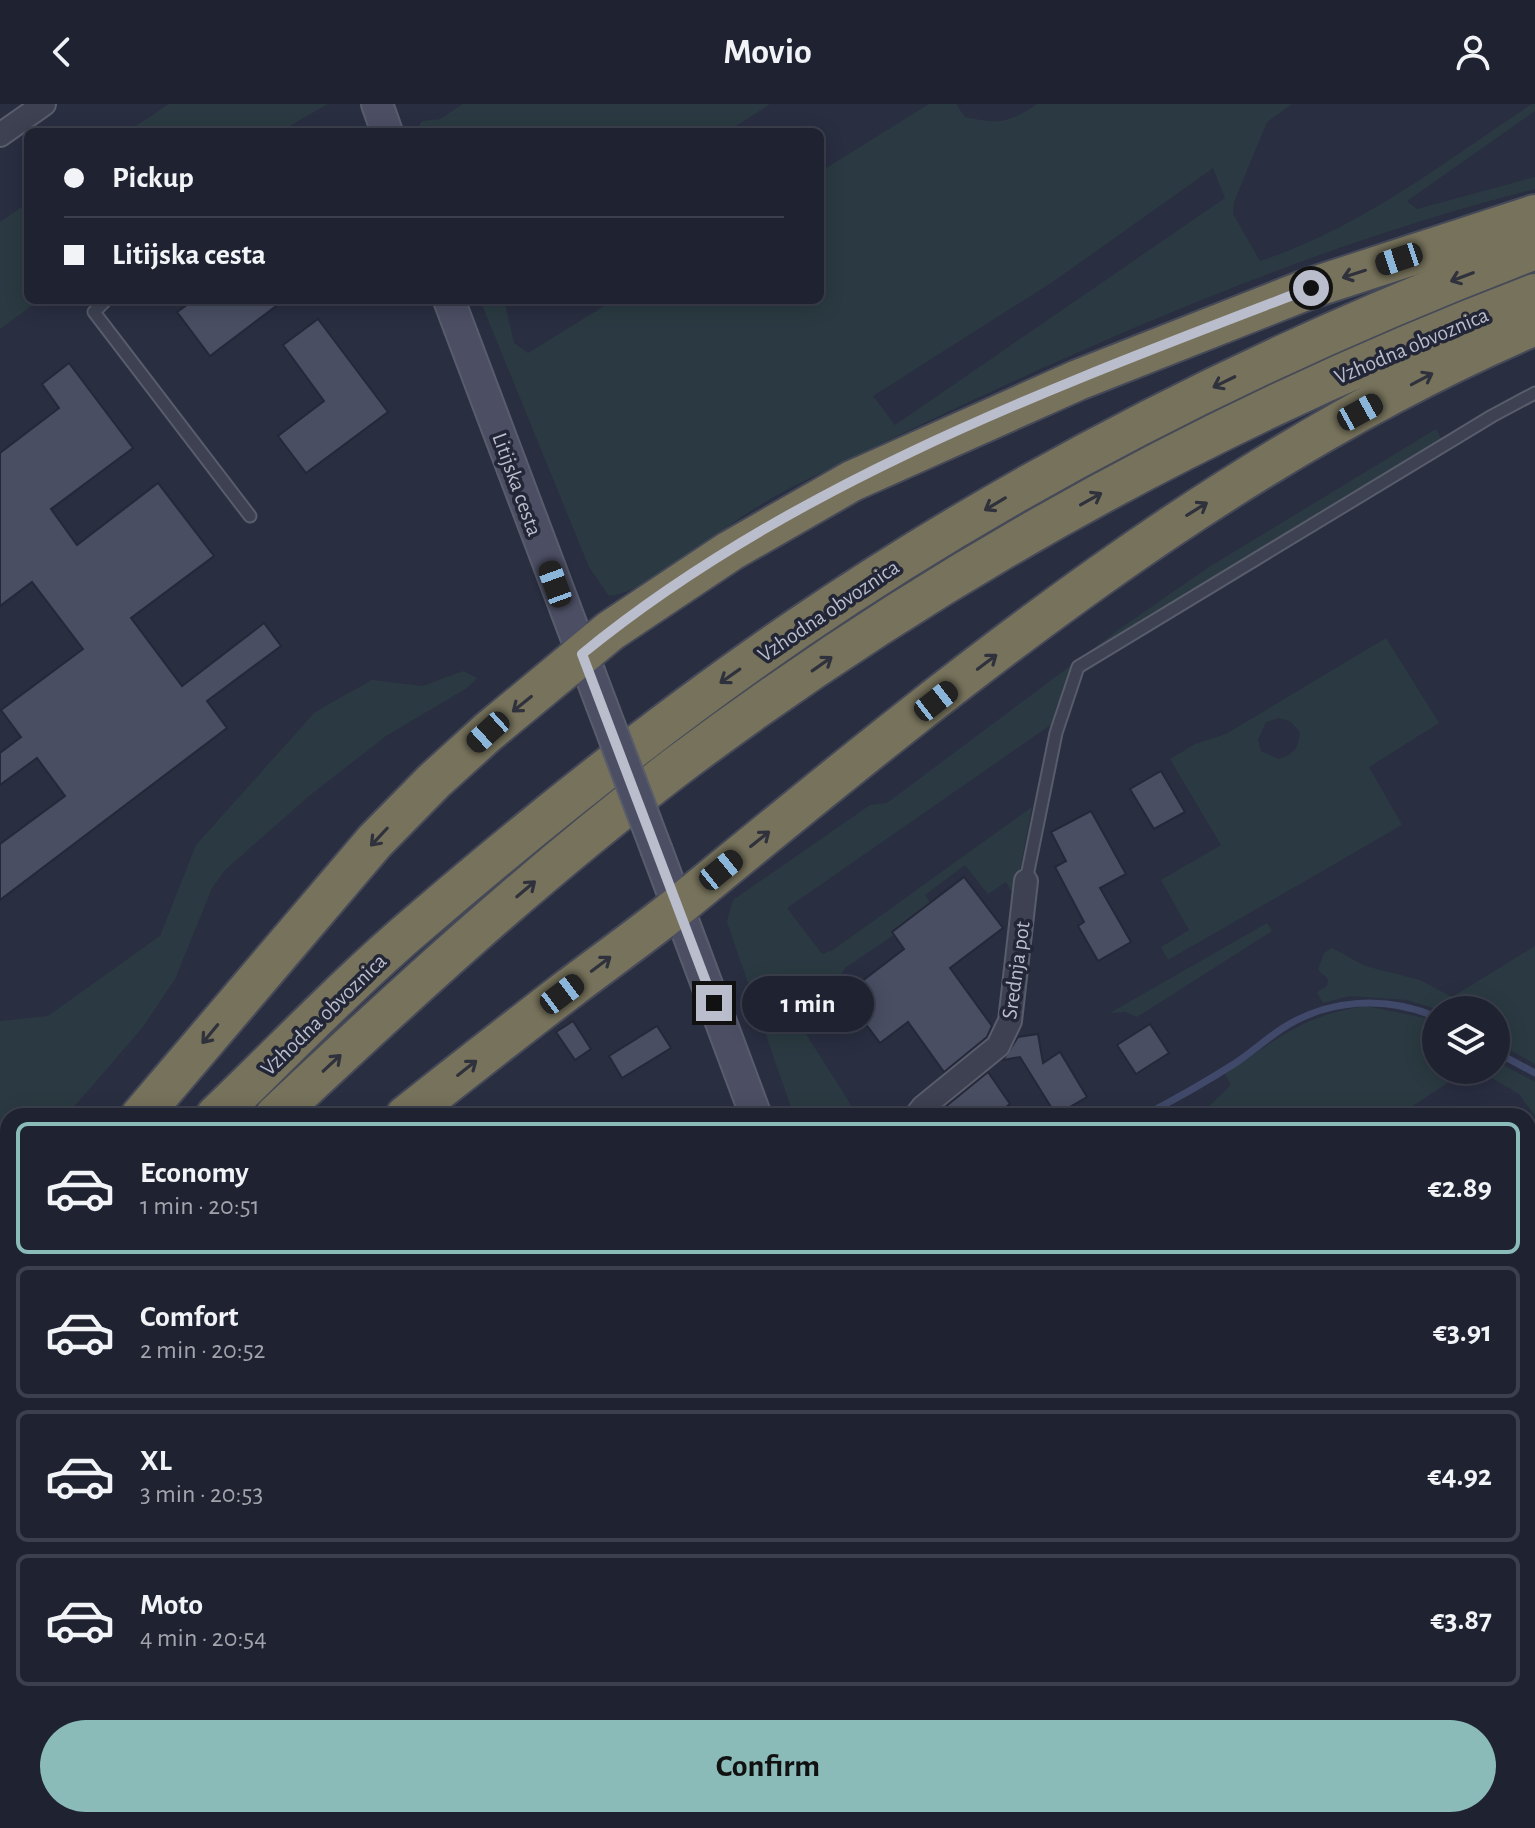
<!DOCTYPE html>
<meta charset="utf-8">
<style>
:root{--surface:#1f2231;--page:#2c2f3d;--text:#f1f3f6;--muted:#a1a4ab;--line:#3c3f4d;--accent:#8bbbb9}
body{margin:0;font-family:"Alegreya Sans",sans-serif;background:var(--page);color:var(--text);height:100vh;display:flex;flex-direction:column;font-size:30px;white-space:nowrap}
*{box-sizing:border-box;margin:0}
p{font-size:26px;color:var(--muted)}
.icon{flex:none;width:44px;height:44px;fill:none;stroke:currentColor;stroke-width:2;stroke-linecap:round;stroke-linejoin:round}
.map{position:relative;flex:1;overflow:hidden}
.panel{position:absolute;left:0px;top:1004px;width:1536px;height:720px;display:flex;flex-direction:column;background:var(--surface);border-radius:24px 24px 0 0;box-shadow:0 4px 20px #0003,0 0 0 2px var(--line)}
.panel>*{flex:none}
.hud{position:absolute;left:24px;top:24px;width:800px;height:176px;border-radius:12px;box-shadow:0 4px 20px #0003,0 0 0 2px var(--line);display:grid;align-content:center;height:176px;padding:0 40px;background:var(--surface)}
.controls{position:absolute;left:1422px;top:892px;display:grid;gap:16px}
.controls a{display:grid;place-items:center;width:88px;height:88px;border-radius:50%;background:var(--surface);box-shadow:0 4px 20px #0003,0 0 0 2px var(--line);font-size:40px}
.end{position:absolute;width:36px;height:36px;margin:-18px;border:10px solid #babdcb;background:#111;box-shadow:0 0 0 4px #111}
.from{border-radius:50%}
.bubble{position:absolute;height:56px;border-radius:28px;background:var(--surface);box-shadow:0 4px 20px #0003,0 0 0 2px var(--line);font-size:26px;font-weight:600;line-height:56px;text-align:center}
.car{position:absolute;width:24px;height:48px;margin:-24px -12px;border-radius:10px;box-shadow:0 0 6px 2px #0007;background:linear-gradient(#222 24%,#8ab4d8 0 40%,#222 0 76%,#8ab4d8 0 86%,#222 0)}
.hud b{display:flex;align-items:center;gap:28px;height:76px;font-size:30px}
.hud b+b{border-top:2px solid var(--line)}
.hud i{width:20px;height:20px;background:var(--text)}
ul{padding:14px 0 0;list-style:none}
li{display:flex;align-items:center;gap:24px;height:132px;margin:0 16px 12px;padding:0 24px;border:4px solid var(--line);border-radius:12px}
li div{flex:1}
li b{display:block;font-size:30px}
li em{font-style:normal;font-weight:600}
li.selected{border-color:var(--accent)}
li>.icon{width:72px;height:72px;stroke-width:1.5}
.cta{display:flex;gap:16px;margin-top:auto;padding:16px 40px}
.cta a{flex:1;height:92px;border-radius:48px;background:var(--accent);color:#111;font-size:32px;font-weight:600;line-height:92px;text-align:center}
header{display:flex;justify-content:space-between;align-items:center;height:104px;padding:0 40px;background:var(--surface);font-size:36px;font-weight:600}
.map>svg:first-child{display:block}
</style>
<header><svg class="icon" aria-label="back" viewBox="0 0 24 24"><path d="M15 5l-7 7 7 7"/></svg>Movio<svg class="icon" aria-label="person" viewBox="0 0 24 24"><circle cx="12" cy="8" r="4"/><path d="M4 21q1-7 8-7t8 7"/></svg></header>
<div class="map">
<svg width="1535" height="1724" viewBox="0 0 1535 1724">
<rect width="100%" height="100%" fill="#292e41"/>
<g fill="#2b3a42" fill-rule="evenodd">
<path d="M 169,0 L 327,0 L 280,28 L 127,28 Z"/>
<path d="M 463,0 L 770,0 L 727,28 L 415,28 L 422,17 L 440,15 Z"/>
<path d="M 929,0 L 956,0 L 965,13 C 998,20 1008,20 1037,0 L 1292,0 L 1267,18 L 1234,98 L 1233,110 L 1260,157 C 1361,124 1444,58 1532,0 L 1535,0 L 1535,7 L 1407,97 L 1417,105 L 1535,73 L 1535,85 C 1278,150 1038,263 800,379 C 763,397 727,423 693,446 C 668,463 638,489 609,492 L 589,463 L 480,196 L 504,196 L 514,239 L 528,249 L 614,196 L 820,196 L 820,68 ZM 1213,64 L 1225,94 L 895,321 L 873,292 L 1054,177 Z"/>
<path d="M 28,99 L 28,196 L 39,196 L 0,225 L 0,118 Z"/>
<path d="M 1436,325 L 1442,336 L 1186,492 L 1117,541 L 1077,571 L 1057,602 L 1052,620 L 787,804 L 822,850 L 833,846 L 1032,703 L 1016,786 L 1011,787 L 1006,778 L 988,790 L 965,761 L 925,791 L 934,804 L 845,864 L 836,880 L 794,911 L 858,1012 L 794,1012 L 727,818 L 733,796 L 870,701 L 887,699 L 1118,526 L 1209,463 Z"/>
<path d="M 1386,534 L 1439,619 L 1369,663 L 1402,721 L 1168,856 L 1161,843 L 1189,826 L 1161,776 L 1221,741 L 1170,655 L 1195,640 L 1226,630 ZM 1279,614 L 1290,617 L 1300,628 C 1299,644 1294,650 1279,655 L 1261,647 L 1258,636 L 1266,618 Z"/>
<path d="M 463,567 L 477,574 L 467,584 L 386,632 L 309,692 L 225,766 L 212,784 L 175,875 L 143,923 L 66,1012 L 8,1012 L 8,1058 L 0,1066 L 0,917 L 48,912 L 160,832 L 196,741 L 315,608 L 372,576 L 423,582 Z"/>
<path d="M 1267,819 L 1272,827 L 1137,913 L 1125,908 L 1110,909 Z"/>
<path d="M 1535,842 L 1535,960 L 1496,938 L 1496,906 L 1439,906 L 1407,896 L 1350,892 L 1323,899 L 1317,888 L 1327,882 L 1328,875 L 1318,866 L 1324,849 L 1332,844 L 1365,862 L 1420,876 L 1452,893 Z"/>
<path d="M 1365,902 L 1436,916 L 1436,966 L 1468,966 L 1397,1012 L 1188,1012 L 1209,1002 L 1231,981 L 1225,970 C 1278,935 1300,912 1365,902 Z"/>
<path d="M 1496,957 L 1535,978 L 1535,1012 L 1519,990 L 1478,966 L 1496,966 Z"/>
<path d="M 8,1345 L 8,1645 L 0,1641 L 0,1352 Z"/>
<path d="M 10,1716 L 358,1716 L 347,1724 L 0,1724 Z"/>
<path d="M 435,1716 L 972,1716 L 975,1724 L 425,1724 Z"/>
</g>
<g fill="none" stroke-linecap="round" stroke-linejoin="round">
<g stroke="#404969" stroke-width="7">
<path d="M 1496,948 L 1535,969"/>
<path d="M 1143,1012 C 1174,996 1204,979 1234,960 C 1251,949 1266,935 1283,924 C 1328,895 1386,891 1436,913"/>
<path d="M 39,1724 L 45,1716"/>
</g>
</g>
<g fill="#494e63" stroke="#242838" stroke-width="2">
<path d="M 194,196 L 284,196 L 210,252 L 177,208 Z"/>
<path d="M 318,215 L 388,308 L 306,369 L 278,332 L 324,297 L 283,241 Z"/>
<path d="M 69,259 L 133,344 L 51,405 L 77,441 L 158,379 L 214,452 L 131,514 L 182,582 L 264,519 L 281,542 L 207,597 L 227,624 L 0,796 L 0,740 L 65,692 L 37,654 L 0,681 L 0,649 L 21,633 L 1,606 L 83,545 L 32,478 L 0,502 L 0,349 L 59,304 L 42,280 Z"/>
<path d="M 1161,667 L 1185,708 L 1154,725 L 1130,685 Z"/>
<path d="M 1091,707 L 1126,770 L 1100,784 L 1131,838 L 1098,857 L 1078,822 L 1084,818 L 1055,763 L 1066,757 L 1051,728 Z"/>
<path d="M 964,773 L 1003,824 L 950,864 L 992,922 L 987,933 L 944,968 L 908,918 L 880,939 L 844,891 L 904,845 L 892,828 Z"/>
<path d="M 573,917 L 591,945 L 575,956 L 556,928 Z"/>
<path d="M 1150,920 L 1169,949 L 1136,970 L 1117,941 Z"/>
<path d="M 657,922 L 671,944 L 622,974 L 609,952 Z"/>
<path d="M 1038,930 L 1043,959 L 1060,948 L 1087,993 L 1056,1011 L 1020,953 L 1003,956 L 1018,933 Z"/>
<path d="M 988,968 L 1010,1000 L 993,1012 L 934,1012 Z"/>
</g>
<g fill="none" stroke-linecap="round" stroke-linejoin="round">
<g stroke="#585c6b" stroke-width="15">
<g id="service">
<path d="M 106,196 L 94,208 L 250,412"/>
<path d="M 1026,777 L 1056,629 L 1078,563 L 1492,312 L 1535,289"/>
</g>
</g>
<g stroke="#585c6b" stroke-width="26">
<g id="minor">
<path d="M 0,31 L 44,0"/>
<path d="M 916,1012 L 923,1003 L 998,942 L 1010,917 L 1026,777"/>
<path d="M 1085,1716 L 1087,1724"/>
</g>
</g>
<g stroke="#585c6b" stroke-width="34">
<g id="secondary">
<path d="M 377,0 L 387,28"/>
<path d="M 449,196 L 601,599"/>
<path d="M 657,747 L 756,1012"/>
<path d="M 1024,1716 L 1027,1724"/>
</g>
</g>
<g stroke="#454958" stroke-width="44">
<g id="motorway">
<path d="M 141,1012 L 375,737 L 434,677 L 488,628 L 610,527 L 730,447 L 852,377 L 1078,276 L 1311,184 L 1535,111"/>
<path d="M 216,1012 C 283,948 348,879 419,819 C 540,715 665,615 797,525 C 1027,368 1276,244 1535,145"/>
<path d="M 275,1012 C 405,890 535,770 677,662 C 939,465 1229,307 1535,190"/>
<path d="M 406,1012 C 460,969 515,926 570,884 C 607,856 645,829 681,800 C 946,583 1217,357 1535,221"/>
<path d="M 0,1179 L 8,1170"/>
<path d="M 0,1218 L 8,1210"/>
<path d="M 0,1272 L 8,1264"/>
<path d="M 0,1332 L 8,1326"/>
</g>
</g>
<use href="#service" stroke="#3d4151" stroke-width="11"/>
<use href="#minor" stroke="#3d4151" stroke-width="22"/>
<use href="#secondary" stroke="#4c4f64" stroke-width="30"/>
<use href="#motorway" stroke="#76725b" stroke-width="40"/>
<g stroke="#585c6b" stroke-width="34" stroke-linecap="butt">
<path id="secondary-bridge" d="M 601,599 L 657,747"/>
</g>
<use href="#secondary-bridge" stroke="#4c4f64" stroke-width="30"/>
</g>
<defs><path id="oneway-shaft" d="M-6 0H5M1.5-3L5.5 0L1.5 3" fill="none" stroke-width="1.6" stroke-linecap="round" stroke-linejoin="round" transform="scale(2)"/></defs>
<g stroke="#2f313c">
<use href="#oneway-shaft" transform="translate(1354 170) rotate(162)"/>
<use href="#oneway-shaft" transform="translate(1462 173) rotate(159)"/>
<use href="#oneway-shaft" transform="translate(1422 275) rotate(-28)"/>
<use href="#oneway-shaft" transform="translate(1224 278) rotate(154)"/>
<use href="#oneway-shaft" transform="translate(1091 395) rotate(-29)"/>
<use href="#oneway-shaft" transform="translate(995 400) rotate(149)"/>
<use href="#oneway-shaft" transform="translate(1197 405) rotate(-32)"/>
<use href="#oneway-shaft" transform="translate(987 558) rotate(-37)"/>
<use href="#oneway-shaft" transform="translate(822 560) rotate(-35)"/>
<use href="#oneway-shaft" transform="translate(730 572) rotate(145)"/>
<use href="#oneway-shaft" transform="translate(522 600) rotate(141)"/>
<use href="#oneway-shaft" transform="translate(379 733) rotate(133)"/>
<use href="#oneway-shaft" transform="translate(760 735) rotate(-39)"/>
<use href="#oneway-shaft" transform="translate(526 785) rotate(-40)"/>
<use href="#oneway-shaft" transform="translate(601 860) rotate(-37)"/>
<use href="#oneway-shaft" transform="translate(210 930) rotate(130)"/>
<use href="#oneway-shaft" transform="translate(332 959) rotate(-43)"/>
<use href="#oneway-shaft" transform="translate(467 964) rotate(-38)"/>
</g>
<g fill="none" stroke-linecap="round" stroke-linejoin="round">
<path stroke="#babdcb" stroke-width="10" d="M 714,899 L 582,550 C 793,377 1059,281 1311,184"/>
</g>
<g text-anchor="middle" stroke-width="7" stroke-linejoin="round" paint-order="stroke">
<g font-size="22" fill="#babdcb" stroke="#222636">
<text transform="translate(1411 241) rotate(-23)" y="8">Vzhodna obvoznica</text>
<text transform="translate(518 380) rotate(70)" y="8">Litijska cesta</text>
<text transform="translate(828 506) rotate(-34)" y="8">Vzhodna obvoznica</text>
<text transform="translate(1015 866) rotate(-82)" y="8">Srednja pot</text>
<text transform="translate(323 910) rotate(-44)" y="8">Vzhodna obvoznica</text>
</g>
</g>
</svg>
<div class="controls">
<a><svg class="icon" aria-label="layers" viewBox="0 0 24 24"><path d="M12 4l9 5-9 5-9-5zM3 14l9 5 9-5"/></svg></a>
</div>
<i class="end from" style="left:1311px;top:184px"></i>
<i class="end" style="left:714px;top:899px"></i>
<div class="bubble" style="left:742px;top:872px;width:132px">1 min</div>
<i class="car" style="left:1399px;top:155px;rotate:252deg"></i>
<i class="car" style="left:1360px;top:308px;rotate:61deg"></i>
<i class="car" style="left:555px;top:480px;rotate:340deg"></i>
<i class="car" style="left:936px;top:597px;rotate:52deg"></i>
<i class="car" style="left:488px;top:628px;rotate:228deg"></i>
<i class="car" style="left:721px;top:766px;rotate:51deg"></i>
<i class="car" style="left:562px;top:890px;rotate:53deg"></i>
<div class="hud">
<b><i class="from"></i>Pickup</b>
<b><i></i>Litijska cesta</b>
</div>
<section class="panel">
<ul>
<li class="selected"><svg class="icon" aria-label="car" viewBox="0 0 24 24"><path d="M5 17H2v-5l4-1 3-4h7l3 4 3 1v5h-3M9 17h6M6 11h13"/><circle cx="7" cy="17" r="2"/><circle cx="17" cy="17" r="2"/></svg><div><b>Economy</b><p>1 min · 20:51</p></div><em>€2.89</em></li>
<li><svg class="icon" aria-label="car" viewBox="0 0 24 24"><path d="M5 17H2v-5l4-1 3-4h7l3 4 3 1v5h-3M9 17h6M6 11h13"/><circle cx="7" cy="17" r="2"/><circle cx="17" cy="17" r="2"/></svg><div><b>Comfort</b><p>2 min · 20:52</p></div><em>€3.91</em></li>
<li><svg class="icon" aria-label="car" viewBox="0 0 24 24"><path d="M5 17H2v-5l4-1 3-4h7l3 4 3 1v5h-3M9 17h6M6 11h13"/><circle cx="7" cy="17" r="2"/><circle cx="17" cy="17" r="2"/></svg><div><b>XL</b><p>3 min · 20:53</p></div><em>€4.92</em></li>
<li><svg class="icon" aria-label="car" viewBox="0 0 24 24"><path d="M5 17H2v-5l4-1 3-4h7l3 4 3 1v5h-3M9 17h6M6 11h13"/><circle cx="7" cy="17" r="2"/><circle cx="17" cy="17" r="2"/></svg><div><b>Moto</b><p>4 min · 20:54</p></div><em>€3.87</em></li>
</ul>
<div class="cta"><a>Confirm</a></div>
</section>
</div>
